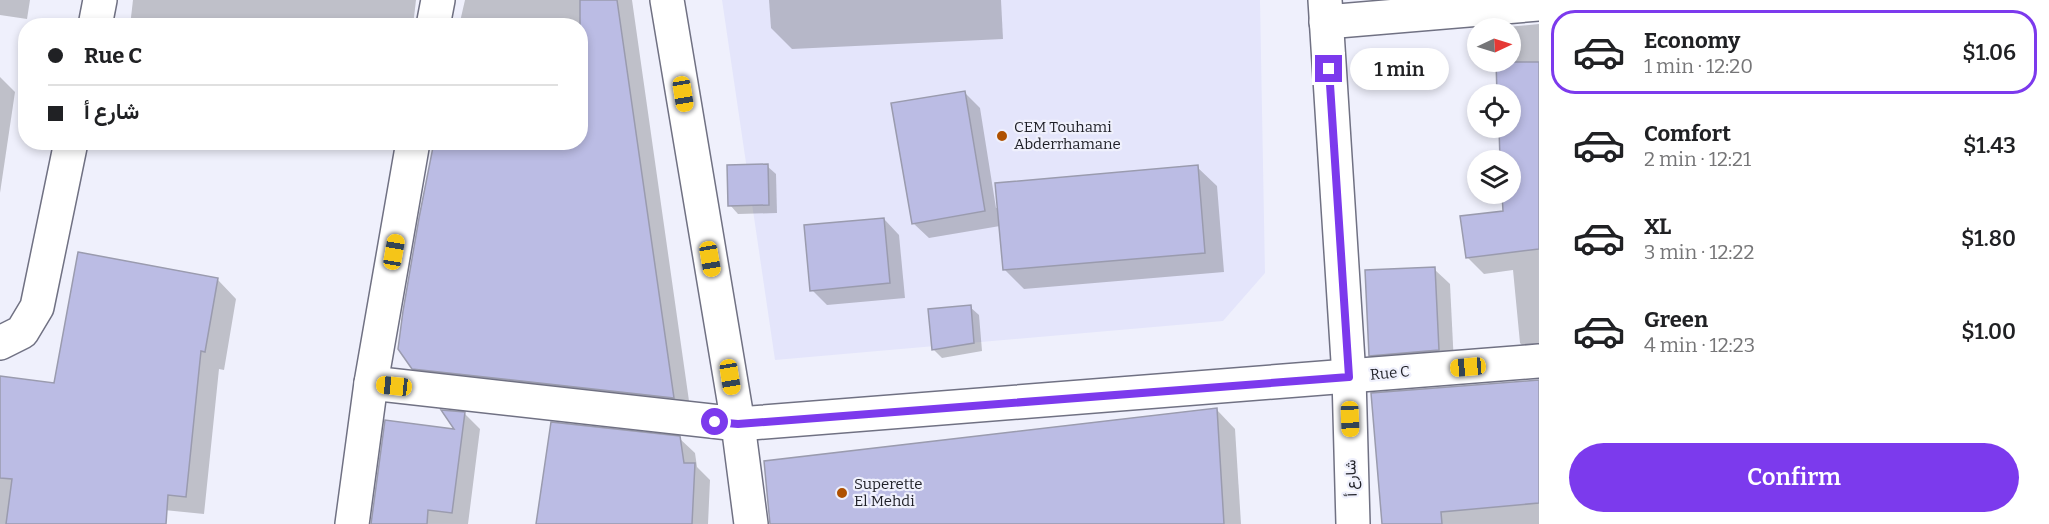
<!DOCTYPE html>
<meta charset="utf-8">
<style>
:root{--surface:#fff;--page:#f6f6f6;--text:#202124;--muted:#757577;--line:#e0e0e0;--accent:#7c3aed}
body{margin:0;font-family:Bitter,Vazirmatn,serif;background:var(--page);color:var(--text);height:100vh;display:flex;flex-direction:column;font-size:22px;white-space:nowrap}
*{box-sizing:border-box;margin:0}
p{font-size:20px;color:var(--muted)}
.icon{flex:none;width:33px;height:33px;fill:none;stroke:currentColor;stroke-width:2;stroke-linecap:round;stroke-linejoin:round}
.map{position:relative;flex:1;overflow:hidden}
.side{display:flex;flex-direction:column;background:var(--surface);width:510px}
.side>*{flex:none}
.top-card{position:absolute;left:18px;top:18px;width:570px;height:132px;border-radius:24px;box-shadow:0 3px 9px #0003;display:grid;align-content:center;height:132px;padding:0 30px;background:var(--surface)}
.needle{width:39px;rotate:86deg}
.buttons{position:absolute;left:1467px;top:18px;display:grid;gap:12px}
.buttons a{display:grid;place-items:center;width:54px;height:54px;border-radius:50%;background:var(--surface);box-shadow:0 3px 9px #0003;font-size:30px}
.end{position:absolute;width:27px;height:27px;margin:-14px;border:8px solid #7c3aed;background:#fff;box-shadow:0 0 0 3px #fff}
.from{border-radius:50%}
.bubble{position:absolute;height:42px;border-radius:21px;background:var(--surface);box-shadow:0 3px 9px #0003;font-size:20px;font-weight:600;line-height:42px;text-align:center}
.car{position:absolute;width:18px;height:36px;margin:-18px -9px;border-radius:8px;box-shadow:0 0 4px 2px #0007;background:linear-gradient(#f5c518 24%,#345 0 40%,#f5c518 0 76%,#345 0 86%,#f5c518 0)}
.top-card b{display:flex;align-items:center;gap:21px;height:57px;font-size:22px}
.top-card b+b{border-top:2px solid var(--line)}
.top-card i{width:15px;height:15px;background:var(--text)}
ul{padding:10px 0 0;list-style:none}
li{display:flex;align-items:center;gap:18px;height:84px;margin:0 12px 9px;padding:0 18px;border:3px solid transparent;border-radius:24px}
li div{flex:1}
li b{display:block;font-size:22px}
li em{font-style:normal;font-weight:600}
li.current{border-color:var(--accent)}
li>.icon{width:54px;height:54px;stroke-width:1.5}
.action{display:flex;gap:12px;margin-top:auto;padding:12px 30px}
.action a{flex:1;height:69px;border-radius:36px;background:var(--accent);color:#fff;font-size:24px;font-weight:600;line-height:69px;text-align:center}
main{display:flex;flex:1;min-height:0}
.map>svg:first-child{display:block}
</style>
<main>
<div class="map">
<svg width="1539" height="524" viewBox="0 0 1539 524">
<rect width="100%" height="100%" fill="#eff0fc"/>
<path fill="#e4e5fb" d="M 722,0 L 1260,0 L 1265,273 L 1223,321 L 775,360 Z"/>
<g fill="#0003">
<path d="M 0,0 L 30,0 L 27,19 L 0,15 Z"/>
<path d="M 133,0 L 416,0 L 413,26 L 130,26 Z"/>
<path d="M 465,0 L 632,0 L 691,415 L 431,386 L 413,368 L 580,142 L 580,26 L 459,26 Z"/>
<path d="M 769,0 L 1001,0 L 1003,39 L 792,49 L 771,28 Z"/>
<path d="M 1539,24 L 1539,360 L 1537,360 L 1520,343 L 1513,270 L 1484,274 L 1467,257 L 1504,213 L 1503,194 L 1510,194 L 1510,160 L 1502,160 L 1500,128 L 1510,128 L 1510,94 L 1499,94 L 1497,62 L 1510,62 L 1510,28 L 1496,28 Z"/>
<path d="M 0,77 L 15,92 L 0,193 Z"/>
<path d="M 964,92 L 980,108 L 996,208 L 1197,167 L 1217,186 L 1224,272 L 1024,289 L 1005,270 L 1000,226 L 929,238 L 913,223 Z"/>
<path d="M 767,166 L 776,174 L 777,213 L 738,214 L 730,205 Z"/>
<path d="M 884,219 L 899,235 L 905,298 L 827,305 L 812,290 Z"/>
<path d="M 80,254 L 218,280 L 236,299 L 224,370 L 219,369 L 204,514 L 164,510 L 162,524 L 0,524 L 0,378 L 55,385 Z"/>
<path d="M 1434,269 L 1450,284 L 1454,365 L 1385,370 L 1370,355 Z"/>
<path d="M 970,307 L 979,315 L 982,351 L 942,358 L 933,349 Z"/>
<path d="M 1539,381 L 1539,524 L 1383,524 Z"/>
<path d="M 1217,410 L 1235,429 L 1241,524 L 772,524 Z"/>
<path d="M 465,414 L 480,429 L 468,524 L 372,524 L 457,430 Z"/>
<path d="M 679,438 L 695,453 L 697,467 L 710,480 L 708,524 L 537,524 Z"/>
</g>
<g fill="#bbbce4" stroke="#9a9bae" stroke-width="1.5">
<path d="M 580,0 L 617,0 L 674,398 L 412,369 L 398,349 L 403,311 L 419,218 L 434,142 L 580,142 Z"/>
<path d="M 1496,62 L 1539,62 L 1539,249 L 1466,258 L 1460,216 L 1503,211 L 1502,194 L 1510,194 L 1510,160 L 1500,160 L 1499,128 L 1510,128 L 1510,94 L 1497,94 Z"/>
<path d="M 965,91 L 985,211 L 912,224 L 891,103 Z"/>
<path d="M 768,164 L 769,205 L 728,206 L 727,165 Z"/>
<path d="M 1198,165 L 1205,253 L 1003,270 L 995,183 Z"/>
<path d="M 884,218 L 890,283 L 810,291 L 804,225 Z"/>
<path d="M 78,252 L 218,278 L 205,352 L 201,351 L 186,497 L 168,495 L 166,524 L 6,524 L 12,479 L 0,478 L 0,376 L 54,383 Z"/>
<path d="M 1435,267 L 1439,350 L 1369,356 L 1365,270 Z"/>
<path d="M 971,305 L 974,343 L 932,350 L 928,309 Z"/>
<path d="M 1539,380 L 1539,503 L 1441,512 L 1442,524 L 1382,524 L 1371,393 Z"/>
<path d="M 1217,408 L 1224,524 L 770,524 L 764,461 Z"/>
<path d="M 441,410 L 465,412 L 452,513 L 428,510 L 427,524 L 371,524 L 385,420 L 454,429 Z"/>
<path d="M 551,422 L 680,436 L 684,463 L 695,463 L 692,524 L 536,524 Z"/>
</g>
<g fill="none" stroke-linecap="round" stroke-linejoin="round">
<g stroke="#707183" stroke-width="36">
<g id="minor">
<path d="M 667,0 L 738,424 L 751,524"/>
<path d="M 1326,22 L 1539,4"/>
<path d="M 95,26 L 100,0"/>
<path d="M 433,26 L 438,0"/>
<path d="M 0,343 L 22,332 L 37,307 L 71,142"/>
<path d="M 371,383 L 738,424 L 1539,361"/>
<path d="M 352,524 L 371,383 L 413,142"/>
</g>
</g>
<g stroke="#707183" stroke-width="36">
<path id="tertiary" d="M 1325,0 L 1349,377 L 1353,524"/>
</g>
<use href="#minor" stroke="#fff" stroke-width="33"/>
<use href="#tertiary" stroke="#fff" stroke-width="33"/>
</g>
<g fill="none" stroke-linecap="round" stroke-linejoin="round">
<path stroke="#7c3aed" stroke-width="8" d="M 715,422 L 738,424 L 1349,377 L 1329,69"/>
</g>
<g fill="#af5100" stroke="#eff0fc" stroke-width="2">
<circle cx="1002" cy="136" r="6"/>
<circle cx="842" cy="493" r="6"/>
</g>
<g text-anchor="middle" stroke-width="4.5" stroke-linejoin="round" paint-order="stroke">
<g font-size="15" fill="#1f2027" stroke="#eff0fc" text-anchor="start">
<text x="1014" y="132">CEM Touhami<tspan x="1014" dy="17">Abderrhamane</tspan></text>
<text x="854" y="489">Superette<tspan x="854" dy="17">El Mehdi</tspan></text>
</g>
<g font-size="15" fill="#1f2027" stroke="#eff0fc">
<text transform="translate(1390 373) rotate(-5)" y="5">Rue C</text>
<text transform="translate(1351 478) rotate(-92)" y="5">شارع أ</text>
</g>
</g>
</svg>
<div class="buttons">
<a><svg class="needle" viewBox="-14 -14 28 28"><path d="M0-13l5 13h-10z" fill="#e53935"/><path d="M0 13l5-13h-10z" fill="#757577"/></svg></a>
<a><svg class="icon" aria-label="locate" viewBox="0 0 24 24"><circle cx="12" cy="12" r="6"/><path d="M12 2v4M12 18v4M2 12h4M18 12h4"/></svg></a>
<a><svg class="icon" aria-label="layers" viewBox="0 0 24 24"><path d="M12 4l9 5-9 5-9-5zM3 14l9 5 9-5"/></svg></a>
</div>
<i class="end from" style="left:715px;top:422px"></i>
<i class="end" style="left:1329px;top:69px"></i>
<div class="bubble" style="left:1350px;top:48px;width:99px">1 min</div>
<i class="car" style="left:683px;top:94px;rotate:171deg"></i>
<i class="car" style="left:394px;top:252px;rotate:10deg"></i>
<i class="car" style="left:710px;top:259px;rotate:170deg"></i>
<i class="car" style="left:1468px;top:367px;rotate:265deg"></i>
<i class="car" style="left:730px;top:377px;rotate:171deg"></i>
<i class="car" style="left:394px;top:386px;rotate:276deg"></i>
<i class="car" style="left:1350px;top:419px;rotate:178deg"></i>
<div class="top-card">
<b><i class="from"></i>Rue C</b>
<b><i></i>شارع أ</b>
</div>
</div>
<section class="side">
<ul>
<li class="current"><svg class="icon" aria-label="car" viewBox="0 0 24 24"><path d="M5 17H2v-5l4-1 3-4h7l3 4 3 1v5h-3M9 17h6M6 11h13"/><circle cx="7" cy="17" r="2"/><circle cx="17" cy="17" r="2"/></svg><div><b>Economy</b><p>1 min · 12:20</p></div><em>$1.06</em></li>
<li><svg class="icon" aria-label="car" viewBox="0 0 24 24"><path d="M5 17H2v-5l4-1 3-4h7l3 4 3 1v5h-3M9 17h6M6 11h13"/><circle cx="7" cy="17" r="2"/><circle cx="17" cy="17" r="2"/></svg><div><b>Comfort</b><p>2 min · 12:21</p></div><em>$1.43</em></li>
<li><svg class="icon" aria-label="car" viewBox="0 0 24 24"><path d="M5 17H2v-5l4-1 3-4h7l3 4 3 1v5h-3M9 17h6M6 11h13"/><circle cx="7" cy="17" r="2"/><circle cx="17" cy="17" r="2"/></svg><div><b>XL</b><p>3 min · 12:22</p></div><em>$1.80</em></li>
<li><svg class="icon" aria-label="car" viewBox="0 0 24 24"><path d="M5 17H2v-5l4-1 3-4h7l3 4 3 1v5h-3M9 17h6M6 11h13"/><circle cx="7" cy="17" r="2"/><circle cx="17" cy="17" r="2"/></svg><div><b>Green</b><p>4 min · 12:23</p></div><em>$1.00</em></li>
</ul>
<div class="action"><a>Confirm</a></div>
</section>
</main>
